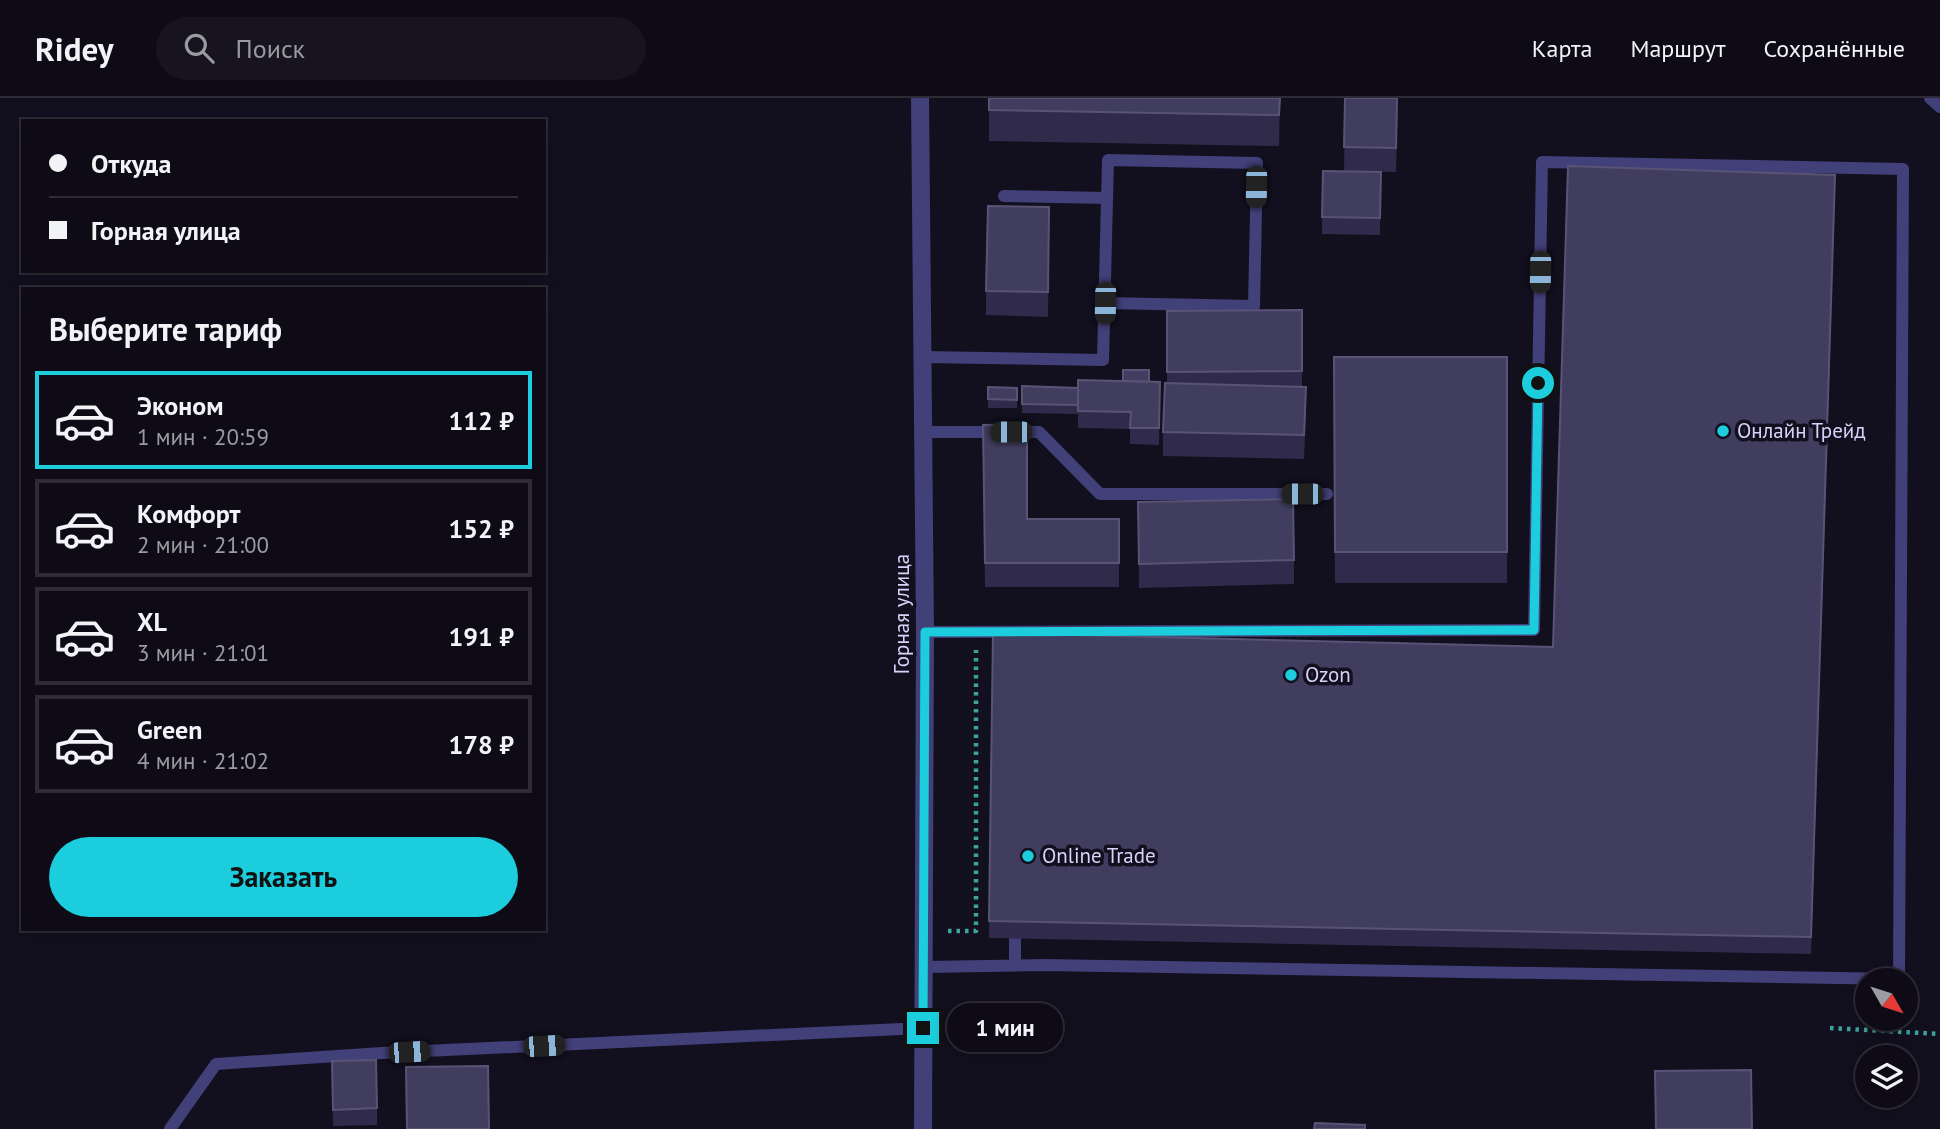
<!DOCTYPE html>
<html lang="ru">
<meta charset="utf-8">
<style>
:root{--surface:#0e0b17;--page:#171420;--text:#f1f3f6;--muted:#9b9ba1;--line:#2e2b36;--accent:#1ccedd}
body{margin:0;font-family:"PT Sans",sans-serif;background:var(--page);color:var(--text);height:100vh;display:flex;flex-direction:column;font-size:26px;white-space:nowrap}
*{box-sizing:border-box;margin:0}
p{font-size:23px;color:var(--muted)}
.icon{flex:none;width:38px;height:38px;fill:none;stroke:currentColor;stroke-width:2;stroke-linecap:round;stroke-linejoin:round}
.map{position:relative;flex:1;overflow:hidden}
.details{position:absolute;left:21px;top:189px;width:525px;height:644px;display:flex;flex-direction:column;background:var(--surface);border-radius:0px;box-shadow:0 4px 18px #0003,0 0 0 2px var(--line)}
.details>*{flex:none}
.guide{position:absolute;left:21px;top:21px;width:525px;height:154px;border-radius:0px;box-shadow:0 4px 18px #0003,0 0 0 2px var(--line);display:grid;align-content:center;height:154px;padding:0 28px;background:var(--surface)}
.needle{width:46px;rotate:129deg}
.buttons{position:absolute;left:1855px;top:870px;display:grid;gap:14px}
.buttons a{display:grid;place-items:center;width:63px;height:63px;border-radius:50%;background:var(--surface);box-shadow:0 4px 18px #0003,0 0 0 2px var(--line);font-size:35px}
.end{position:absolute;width:32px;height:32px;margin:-16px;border:9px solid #1ccedd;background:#111;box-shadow:0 0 0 4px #111}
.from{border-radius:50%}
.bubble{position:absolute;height:49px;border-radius:24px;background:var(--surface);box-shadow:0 4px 18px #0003,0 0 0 2px var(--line);font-size:23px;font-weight:800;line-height:49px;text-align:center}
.car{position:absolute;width:21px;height:42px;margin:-21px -10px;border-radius:9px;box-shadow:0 0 5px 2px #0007;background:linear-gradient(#222 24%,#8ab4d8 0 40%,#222 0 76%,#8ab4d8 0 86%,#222 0)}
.guide b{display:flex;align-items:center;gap:24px;height:66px;font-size:26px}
.guide b+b{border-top:2px solid var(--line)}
.guide i{width:18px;height:18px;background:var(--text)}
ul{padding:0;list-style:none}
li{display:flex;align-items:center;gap:21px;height:98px;margin:0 14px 10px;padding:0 14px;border:4px solid var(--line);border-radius:0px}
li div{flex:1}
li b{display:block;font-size:26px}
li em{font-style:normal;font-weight:800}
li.active{border-color:var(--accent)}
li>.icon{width:63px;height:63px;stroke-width:1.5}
h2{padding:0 28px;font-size:32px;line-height:84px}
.action{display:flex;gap:14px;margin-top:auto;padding:14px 28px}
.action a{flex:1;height:80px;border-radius:42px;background:var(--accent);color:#111;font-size:28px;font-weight:800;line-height:80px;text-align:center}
header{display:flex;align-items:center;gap:42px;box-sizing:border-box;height:98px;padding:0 35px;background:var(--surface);border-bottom:2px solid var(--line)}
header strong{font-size:33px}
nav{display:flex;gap:38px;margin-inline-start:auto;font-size:24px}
.search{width:490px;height:63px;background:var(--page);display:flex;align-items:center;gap:18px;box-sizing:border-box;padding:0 24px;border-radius:38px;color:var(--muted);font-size:26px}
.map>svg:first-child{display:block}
</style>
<header>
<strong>Ridey</strong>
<div class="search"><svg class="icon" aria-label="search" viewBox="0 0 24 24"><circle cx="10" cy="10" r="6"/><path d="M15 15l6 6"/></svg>Поиск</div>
<nav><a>Карта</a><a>Маршрут</a><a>Сохранённые</a></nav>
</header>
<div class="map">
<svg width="1940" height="1031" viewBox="0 0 1940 1031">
<rect width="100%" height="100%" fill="#120f1f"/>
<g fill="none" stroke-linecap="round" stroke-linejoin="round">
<g stroke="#3da49b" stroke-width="4.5" stroke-dasharray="3.5 5" stroke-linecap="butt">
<path d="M 948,833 L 976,833 L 976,552"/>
<path d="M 1830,930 L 1940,936"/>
</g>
<g stroke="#414078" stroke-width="12">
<path d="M 1930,0 L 1940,9"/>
<path d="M 1004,98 L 1107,100"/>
<path d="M 923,259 L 1103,262 L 1108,62 L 1257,65 L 1254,208 L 1105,205"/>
<path d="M 923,334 L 1039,334 L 1100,396 L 1327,396"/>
<path d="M 1015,867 L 1015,840"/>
<path d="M 924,869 L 1044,867 L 1899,881 L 1903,71 L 1542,64 L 1534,532 L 925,534"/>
<path d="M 170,1031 L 216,966 L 382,955 L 923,930"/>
</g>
<path stroke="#414078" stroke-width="18" d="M 920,0 L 925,534 L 923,1031"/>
</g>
<g fill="#302b4b">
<path d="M 989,0 L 1280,0 L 1279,48 L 989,43 Z"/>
<path d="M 1345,0 L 1398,0 L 1396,74 L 1344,73 Z"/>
<path d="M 1323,73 L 1381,74 L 1380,137 L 1322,136 Z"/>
<path d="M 1835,94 L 1811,856 L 989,840 L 993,535 L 1553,549 Z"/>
<path d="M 1049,109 L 1048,219 L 986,217 L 986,193 Z"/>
<path d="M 1302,212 L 1302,289 L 1306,313 L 1304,361 L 1163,358 L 1163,334 L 1167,285 L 1167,213 Z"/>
<path d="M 1334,259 L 1507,259 L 1507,485 L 1335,485 Z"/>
<path d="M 1149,284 L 1160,284 L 1159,347 L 1130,346 L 1130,331 L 1078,330 L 1078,316 L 1022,315 L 1022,288 L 1078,290 Z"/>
<path d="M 988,289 L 1017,290 L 1017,310 L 988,310 Z"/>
<path d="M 983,327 L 1027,421 L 1119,421 L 1119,489 L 985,489 Z"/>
<path d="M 1138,404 L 1294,462 L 1294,486 L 1139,490 Z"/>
<path d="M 332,963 L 377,1010 L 377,1027 L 333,1028 Z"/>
</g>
<g fill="#413d5e" stroke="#595476" stroke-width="2">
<path d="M 989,0 L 1280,0 L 1279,17 L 989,12 Z"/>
<path d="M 1345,0 L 1397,0 L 1396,50 L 1344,49 Z"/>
<path d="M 1568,68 L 1835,77 L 1811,839 L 989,823 L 993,535 L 1553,549 Z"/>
<path d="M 1323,73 L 1381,74 L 1380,120 L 1322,119 Z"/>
<path d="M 988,108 L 1049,109 L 1048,194 L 986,193 Z"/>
<path d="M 1302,212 L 1302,273 L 1167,274 L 1167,213 Z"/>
<path d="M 1334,259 L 1507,259 L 1507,454 L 1335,454 Z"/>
<path d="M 1123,272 L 1149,272 L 1149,284 L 1123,283 Z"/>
<path d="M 1078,282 L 1160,284 L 1159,330 L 1130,330 L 1131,314 L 1078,313 Z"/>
<path d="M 1165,285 L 1306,289 L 1304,337 L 1163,334 Z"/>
<path d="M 1022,288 L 1078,290 L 1078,307 L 1022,306 Z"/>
<path d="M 988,289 L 1017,290 L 1017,302 L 988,301 Z"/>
<path d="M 1027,326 L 1027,421 L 1119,421 L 1119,465 L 985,465 L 983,327 Z"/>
<path d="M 1293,401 L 1294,462 L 1139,466 L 1138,404 Z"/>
<path d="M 376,962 L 377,1010 L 333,1012 L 332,963 Z"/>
<path d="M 488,968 L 489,1031 L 407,1031 L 406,969 Z"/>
<path d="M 1751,972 L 1752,1031 L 1656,1031 L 1655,973 Z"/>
<path d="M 1315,1025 L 1365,1027 L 1365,1031 L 1314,1031 Z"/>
</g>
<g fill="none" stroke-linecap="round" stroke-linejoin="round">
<path stroke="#1ccedd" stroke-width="9" d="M 923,930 L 925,534 L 1534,532 L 1538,285"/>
</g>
<g fill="#1ccedd" stroke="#120f1f" stroke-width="2.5">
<circle cx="1723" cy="333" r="7"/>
<circle cx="1291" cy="577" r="7"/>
<circle cx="1028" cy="758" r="7"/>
</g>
<g text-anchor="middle" stroke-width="7" stroke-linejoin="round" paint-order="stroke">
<g font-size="21" fill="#d6d3f9" stroke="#120f1f" text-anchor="start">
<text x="1737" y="340">Онлайн Трейд</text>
<text x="1305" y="584">Ozon</text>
<text x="1042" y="765">Online Trade</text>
</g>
<g font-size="21" fill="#d6d3f9" stroke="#120f1f">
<text transform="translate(902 516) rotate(-90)" y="7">Горная улица</text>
</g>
</g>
</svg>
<div class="buttons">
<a><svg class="needle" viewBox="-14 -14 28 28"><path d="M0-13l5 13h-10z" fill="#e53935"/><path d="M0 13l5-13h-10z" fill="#9b9ba1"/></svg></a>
<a><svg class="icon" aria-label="layers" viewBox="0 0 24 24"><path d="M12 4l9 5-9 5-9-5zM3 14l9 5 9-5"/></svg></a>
</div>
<i class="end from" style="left:1538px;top:285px"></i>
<i class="end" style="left:923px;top:930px"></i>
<div class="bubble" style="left:947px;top:905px;width:116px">1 мин</div>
<i class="car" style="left:1256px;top:89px;rotate:181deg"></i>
<i class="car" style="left:1540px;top:174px;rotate:181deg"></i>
<i class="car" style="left:1105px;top:205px;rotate:181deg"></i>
<i class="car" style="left:1011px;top:334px;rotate:270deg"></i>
<i class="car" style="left:1302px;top:396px;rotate:270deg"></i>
<i class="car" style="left:544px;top:948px;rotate:87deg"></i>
<i class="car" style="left:409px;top:954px;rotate:87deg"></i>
<div class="guide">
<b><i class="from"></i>Откуда</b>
<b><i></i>Горная улица</b>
</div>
<section class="details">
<h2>Выберите тариф</h2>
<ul>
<li class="active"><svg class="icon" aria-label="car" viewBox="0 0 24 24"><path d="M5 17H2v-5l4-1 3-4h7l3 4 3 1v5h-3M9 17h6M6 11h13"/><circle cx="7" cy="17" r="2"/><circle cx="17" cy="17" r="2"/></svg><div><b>Эконом</b><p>1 мин · 20:59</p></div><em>112 ₽</em></li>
<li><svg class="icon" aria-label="car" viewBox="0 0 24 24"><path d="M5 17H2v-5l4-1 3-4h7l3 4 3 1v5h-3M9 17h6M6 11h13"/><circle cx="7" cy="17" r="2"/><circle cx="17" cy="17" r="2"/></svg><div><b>Комфорт</b><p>2 мин · 21:00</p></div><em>152 ₽</em></li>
<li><svg class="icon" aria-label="car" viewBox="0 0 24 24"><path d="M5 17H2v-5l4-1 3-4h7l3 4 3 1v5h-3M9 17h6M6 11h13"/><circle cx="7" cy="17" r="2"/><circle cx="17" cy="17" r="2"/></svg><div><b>XL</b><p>3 мин · 21:01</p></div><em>191 ₽</em></li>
<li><svg class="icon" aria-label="car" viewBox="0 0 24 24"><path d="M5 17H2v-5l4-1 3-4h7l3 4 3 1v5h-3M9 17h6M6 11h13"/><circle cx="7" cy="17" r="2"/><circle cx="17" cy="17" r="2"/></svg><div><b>Green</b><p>4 мин · 21:02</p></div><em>178 ₽</em></li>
</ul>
<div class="action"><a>Заказать</a></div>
</section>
</div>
